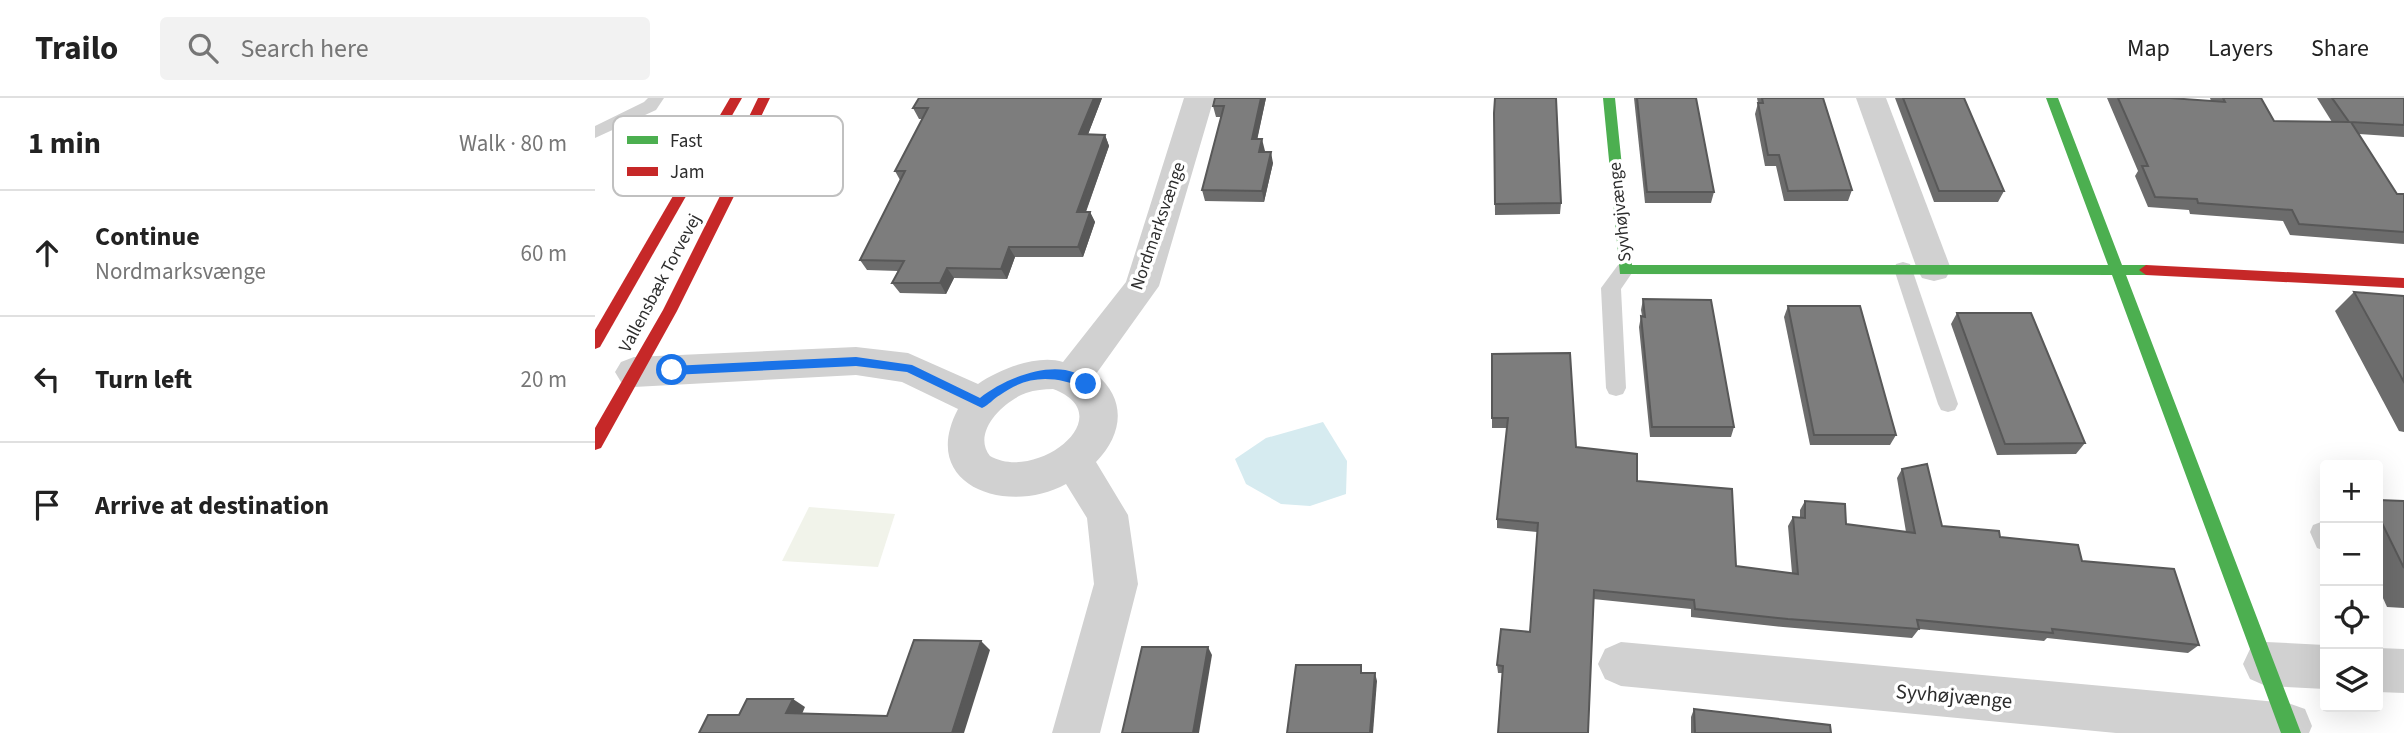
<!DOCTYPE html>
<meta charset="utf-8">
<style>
:root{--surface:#fff;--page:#f2f2f2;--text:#222;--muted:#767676;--line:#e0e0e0}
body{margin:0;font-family:"Source Sans 3",sans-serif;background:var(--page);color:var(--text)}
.controls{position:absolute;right:21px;bottom:21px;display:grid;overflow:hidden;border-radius:7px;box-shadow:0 7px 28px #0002}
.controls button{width:63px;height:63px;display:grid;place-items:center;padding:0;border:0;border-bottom:2px solid var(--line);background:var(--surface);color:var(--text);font:35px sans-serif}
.stop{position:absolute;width:21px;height:21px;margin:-16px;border:5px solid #1a73e8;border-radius:50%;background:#fff}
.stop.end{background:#1a73e8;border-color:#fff;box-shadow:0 2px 7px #0008}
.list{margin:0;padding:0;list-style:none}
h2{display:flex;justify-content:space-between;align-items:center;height:91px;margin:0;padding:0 28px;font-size:30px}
h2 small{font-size:23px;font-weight:400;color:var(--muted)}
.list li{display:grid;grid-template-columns:46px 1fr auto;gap:21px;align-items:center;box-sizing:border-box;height:126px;padding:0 28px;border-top:2px solid var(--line)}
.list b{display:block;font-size:26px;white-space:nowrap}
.list p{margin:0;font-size:23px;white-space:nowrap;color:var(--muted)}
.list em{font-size:23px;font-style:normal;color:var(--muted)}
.icon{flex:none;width:38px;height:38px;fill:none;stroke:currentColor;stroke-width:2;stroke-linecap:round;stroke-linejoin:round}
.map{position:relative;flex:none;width:1809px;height:635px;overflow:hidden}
header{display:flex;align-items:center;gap:42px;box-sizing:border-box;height:98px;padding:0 35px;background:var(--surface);border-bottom:2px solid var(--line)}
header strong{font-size:33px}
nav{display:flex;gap:38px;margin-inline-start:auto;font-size:24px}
.search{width:490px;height:63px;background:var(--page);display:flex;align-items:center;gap:18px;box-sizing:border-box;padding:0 24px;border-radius:7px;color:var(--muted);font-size:26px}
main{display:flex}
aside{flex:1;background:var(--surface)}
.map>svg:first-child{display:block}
.green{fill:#f1f3ea}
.water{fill:#d6ebf0}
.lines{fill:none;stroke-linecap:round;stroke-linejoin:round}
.lane{fill:#d1d1d1;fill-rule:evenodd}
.street{fill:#d1d1d1;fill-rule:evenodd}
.fast{fill:#4caf50;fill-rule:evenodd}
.jam{fill:#c62828;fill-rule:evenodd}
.wall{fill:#6c6c6c}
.shaded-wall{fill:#585858}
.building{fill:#7d7d7d;stroke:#585858;stroke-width:2}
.route{fill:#1a73e8}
.labels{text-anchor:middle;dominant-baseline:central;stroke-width:7;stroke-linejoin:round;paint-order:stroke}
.street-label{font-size:18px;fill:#2c2c2c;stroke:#fff}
.near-street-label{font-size:21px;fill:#2c2c2c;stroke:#fff}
.key{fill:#fff;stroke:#c0c0c0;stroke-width:2}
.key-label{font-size:19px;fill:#2c2c2c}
</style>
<header>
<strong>Trailo</strong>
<div class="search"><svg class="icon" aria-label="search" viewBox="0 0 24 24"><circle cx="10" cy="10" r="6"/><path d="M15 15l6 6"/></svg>Search here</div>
<nav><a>Map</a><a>Layers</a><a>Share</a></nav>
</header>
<main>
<aside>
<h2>1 min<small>Walk · 80 m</small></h2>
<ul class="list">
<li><svg class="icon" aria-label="ahead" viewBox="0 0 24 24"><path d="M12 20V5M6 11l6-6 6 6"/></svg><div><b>Continue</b><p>Nordmarksvænge</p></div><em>60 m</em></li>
<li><svg class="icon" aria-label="left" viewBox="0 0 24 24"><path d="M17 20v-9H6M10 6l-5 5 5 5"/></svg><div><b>Turn left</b></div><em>20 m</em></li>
<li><svg class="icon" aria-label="arrive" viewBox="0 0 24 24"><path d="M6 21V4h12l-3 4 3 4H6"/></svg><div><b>Arrive at destination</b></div></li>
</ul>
</aside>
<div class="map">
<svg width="1809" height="635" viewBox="0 0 1809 635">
<rect width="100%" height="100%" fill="#fff"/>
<!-- green -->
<path class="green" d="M214,409L300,416L283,469L187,463Z"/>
<!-- water -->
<path class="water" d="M728,324L752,363L751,396L715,408L686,406L651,386L640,361L671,340Z"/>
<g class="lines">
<!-- lane -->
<g class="lane">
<path d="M53,0H69L61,12L0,40V28L49,4Z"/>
<path d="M1308,164L1315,166L1317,171L1363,306L1360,312L1353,314L1346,312L1343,306L1299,171L1301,166Z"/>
<path d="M1030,165L1037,167L1039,172L1026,191L1031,290L1028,296L1021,298L1014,296L1011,290L1006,190L1023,167Z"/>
<path d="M1726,424L1730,426V453L1722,450L1715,434L1718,427Z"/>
</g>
<!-- street -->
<g class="street">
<path d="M589,0H619L564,188L501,276C532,302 528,336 501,364L533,417L543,486L505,635H457L499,486L492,420L471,386C414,418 322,389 363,311L307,284L261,277L39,289L26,284L20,274L26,264L39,259L261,249L313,255L383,286C404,271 443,256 468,264L531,184ZM458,291C528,317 442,385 395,358C376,334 409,303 431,295C440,292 449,291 458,291Z"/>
<path d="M1261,0H1291L1356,171L1351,180L1339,183L1327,180L1322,171Z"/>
<path d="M1026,544L1693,605L1710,611L1717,628L1714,635H1521L1026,588L1010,581L1003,566L1010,551Z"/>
<path d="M1671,544L1730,547V591L1671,588L1655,581L1648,566L1655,551Z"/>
<path d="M1783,550L1809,551V595L1783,594Z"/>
</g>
<!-- fast -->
<path class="fast" d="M1008,0H1020L1037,167H1513L1451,0H1463L1527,167H1551L1558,172L1551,177H1531L1706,635H1686L1517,177L1025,176Z"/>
<!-- jam -->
<g class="jam">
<path d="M135,0H147L5,249L0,251V232Z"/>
<path d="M163,0H175L161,29L149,78L82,213L6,350L0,352V330L68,212L135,78L149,29Z"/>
<path d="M1551,167L1809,180V190L1551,177L1544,172Z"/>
</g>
</g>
<!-- wall -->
<g class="wall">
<path d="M507,0L493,36L510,37L514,48L491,114H495L500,124L488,159H420L412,181L359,180L351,196L305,195L297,185L303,173L272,172L265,162L305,82L300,73L327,21H324L318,10Z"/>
<path d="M620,0H671L662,41L670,54L678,65L669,104L610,103L607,92L626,19H621L618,8Z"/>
<path d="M1039,0H1101L1119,94L1116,105H1050Z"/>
<path d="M1162,0H1228L1257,92L1253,103H1189L1181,68H1170L1160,16L1163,5Z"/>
<path d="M1300,0H1369L1409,93L1403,104H1339Z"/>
<path d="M1512,0H1575L1616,3L1615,0H1666L1679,23L1737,24L1722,0H1809V39L1764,36L1802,96H1809V146L1695,137L1688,123L1595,116L1594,112L1553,109L1540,78L1543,73Z"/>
<path d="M899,15L966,105L965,116L900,117Z"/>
<path d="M1759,194L1809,198V334L1804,333L1740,213Z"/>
<path d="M1048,201L1139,329L1136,339H1055L1044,229L1046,218H1047L1046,212Z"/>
<path d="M1193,208L1301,337L1295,347H1215L1189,219Z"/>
<path d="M1362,215L1490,345L1481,356L1402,357L1356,226Z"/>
<path d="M897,256L981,349L1042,383L1141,468L1197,475L1193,428L1198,419L1205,420V412L1210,403L1251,426L1311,434L1302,380L1307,371L1347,428L1405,439L1487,463L1604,547L1593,555L1452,540L1449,543L1324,531L1317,540L1188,529L1096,519V511L998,501L907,575H903L902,567L935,534L942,434L902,430V421L912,330H897Z"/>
<path d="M1809,403V510L1792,509L1783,489V417Z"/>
<path d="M1099,611L1236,635H1096V619Z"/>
</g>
<!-- shaded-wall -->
<g class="shaded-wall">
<path d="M499,0H507L489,47L484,36Z"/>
<path d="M666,0H671L660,52L657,41Z"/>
<path d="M510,37L514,48L487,124L482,114Z"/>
<path d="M667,41L670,53L667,65L664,54Z"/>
<path d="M676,54L678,65L669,104L667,93Z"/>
<path d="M495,114L500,124L488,159L483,149Z"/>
<path d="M414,149L420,159L412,181L406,171Z"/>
<path d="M352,170L359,180L351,196L345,185Z"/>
<path d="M386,543L395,552L369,635H357Z"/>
<path d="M613,549L617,557L604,635H598Z"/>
<path d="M780,575L782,583L778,635H775Z"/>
<path d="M198,601L210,609L204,623L191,615Z"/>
</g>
<!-- building -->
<g class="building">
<path d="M324,0H499L484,36L510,37L482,114H495L483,149H414L406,171L352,170L345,185H297L309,163L265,162L310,73H300L333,10H318Z"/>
<path d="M620,0H666L657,41H667L664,54H676L667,93L607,92L629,8H618Z"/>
<path d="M900,0H961L966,105L900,106L899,15Z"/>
<path d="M1042,0H1101L1119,94H1052Z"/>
<path d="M1167,0H1228L1257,92L1193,93L1184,57H1173L1163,5H1168Z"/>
<path d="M1308,0H1369L1409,93H1344Z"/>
<path d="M1523,0H1575L1630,4L1628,0H1666L1679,23L1754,24L1737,0H1809V27L1756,24L1802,96H1809V134L1704,126L1697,112L1603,105L1602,101L1560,99L1547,68H1553Z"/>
<path d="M1759,194L1809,198V284Z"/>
<path d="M1048,201L1116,202L1139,329H1057L1046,218L1050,219Z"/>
<path d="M1193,208H1265L1301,337H1219Z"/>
<path d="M1362,215H1436L1490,345L1410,346Z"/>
<path d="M975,255L981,349L1042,356V383L1137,391L1141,468L1203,476L1198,419L1210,420V403L1250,406L1251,426L1320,435L1307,371L1332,366L1347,428L1404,433L1405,439L1483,447L1487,463L1579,471L1604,547L1457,531L1458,535L1322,522L1324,531L1193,521L1100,511L1099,502L999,492L993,635H903L908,568L902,567L906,531L935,534L943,425L902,421L913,320H897V256Z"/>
<path d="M1783,402L1809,403V470L1783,417Z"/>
<path d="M319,542L386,543L357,635H104L113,617H144L152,601H198L191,615L292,618Z"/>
<path d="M547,549H613L598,635H527Z"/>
<path d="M701,567H766V575H780L775,635H692Z"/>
<path d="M1099,611L1235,627L1236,635H1100Z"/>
</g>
<!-- route -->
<path class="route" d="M261,259L317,267L385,300C411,279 470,255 496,286L491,290C459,278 434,276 405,297C398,301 394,307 387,310L312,274L261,268L77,277L71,272L77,268Z"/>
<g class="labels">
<!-- street labels -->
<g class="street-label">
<text transform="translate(1025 114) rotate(-96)">Syvhøjvænge</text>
<text transform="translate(563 128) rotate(-71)">Nordmarksvænge</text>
<text transform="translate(65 185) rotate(-62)">Vallensbæk Torvevej</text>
</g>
<!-- near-street labels -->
<g class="near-street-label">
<text transform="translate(1359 598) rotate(5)">Syvhøjvænge</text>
</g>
</g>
<!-- legend -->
<rect x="18" y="18" width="230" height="80" rx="10" class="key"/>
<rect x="32" y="38" width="31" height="8" fill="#4caf50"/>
<rect x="32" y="69" width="31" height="9" fill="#c62828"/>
<g class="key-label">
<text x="75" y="49">Fast</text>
<text x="75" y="80">Jam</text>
</g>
</svg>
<div class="controls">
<button>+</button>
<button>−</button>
<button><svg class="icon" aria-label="locate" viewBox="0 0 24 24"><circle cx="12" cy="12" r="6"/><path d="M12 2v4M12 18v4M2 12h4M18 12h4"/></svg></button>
<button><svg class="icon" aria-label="layers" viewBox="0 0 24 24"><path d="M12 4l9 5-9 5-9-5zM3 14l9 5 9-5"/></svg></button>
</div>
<div class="stop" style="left:77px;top:272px"></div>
<div class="stop end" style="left:491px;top:286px"></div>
</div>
</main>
